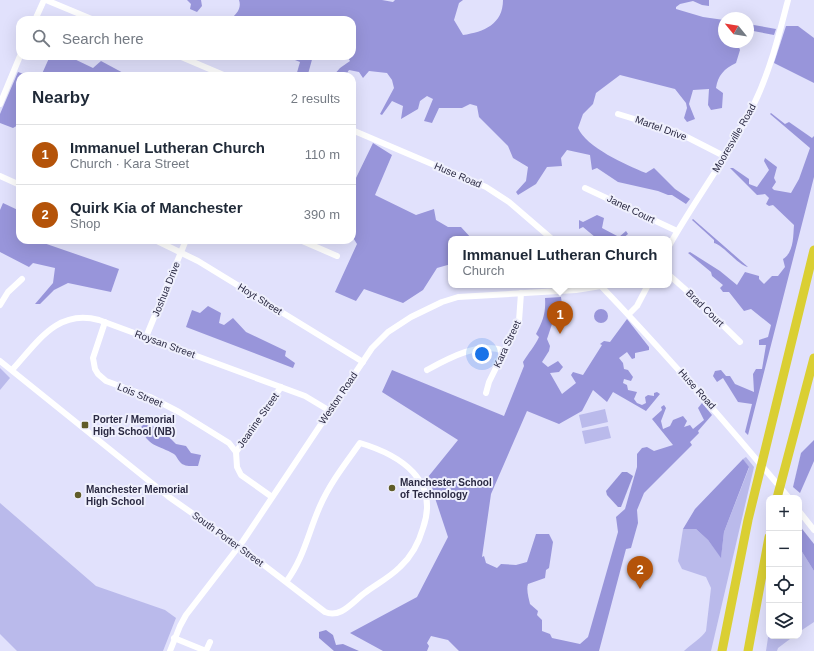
<!DOCTYPE html>
<meta charset="utf-8">
<style>
:root{--surface:#fff;--page:#f2f2f3;--text:#1f2937;--muted:#747a83;--line:#e0e1e3;--accent:#b45309}
body{margin:0;font-family:Arial,sans-serif;background:var(--page);color:var(--text)}
.controls{position:absolute;right:12px;bottom:12px;display:grid;overflow:hidden;border-radius:8px;box-shadow:0 4px 16px #0002}
.controls button{width:36px;height:36px;display:grid;place-items:center;padding:0;border:0;border-bottom:1px solid var(--line);background:var(--surface);color:var(--text);font:20px sans-serif}
.compass{position:absolute;left:718px;top:12px;width:36px;height:36px;border-radius:50%;background:var(--surface);box-shadow:0 4px 16px #0002;rotate:300deg}
.you{position:absolute;left:482px;top:354px;width:14px;height:14px;margin:-10px;border:3px solid #fff;border-radius:50%;background:#1a73e8;box-shadow:0 0 0 6px #1a73e833}
.badge{display:grid;place-items:center;width:26px;height:26px;border-radius:50%;background:var(--accent);color:#fff;font-size:13px;font-weight:700}
.pin{position:absolute;translate:-50% -33px;filter:drop-shadow(0 1px 2px #0008)}
.pin::after{content:'';position:absolute;top:21px;width:14px;height:12px;background:inherit;clip-path:polygon(0 0,100% 0,50% 100%)}
.popup{position:absolute;left:448px;top:236px;width:224px;height:52px;box-sizing:border-box;display:grid;place-content:center;border-radius:8px;background:var(--surface);filter:drop-shadow(0 1px 3px #0005);font-size:13px;white-space:nowrap;color:var(--muted)}
.popup b{font-size:15px;color:var(--text)}
.popup::after{content:'';position:absolute;left:50%;top:100%;margin-left:-8px;border:8px solid transparent;border-top-color:var(--surface)}
.list{margin:0;padding:0;list-style:none}
h2{display:flex;justify-content:space-between;align-items:center;height:52px;margin:0;padding:0 16px;font-size:17px}
h2 small{font-size:13px;font-weight:400;color:var(--muted)}
.list li{display:grid;grid-template-columns:26px 1fr auto;gap:12px;align-items:center;box-sizing:border-box;height:60px;padding:0 16px;border-top:1px solid var(--line)}
.list b{display:block;font-size:15px;white-space:nowrap}
.list p{margin:0;font-size:13px;white-space:nowrap;color:var(--muted)}
.list em{font-size:13px;font-style:normal;color:var(--muted)}
.icon{flex:none;width:22px;height:22px;fill:none;stroke:currentColor;stroke-width:2;stroke-linecap:round;stroke-linejoin:round}
.map{position:relative;flex:none;width:814px;height:651px;overflow:hidden}
.search{position:absolute;background:var(--surface);box-shadow:0 4px 16px #0002;left:16px;top:16px;width:340px;height:44px;display:flex;align-items:center;gap:10px;box-sizing:border-box;padding:0 14px;border-radius:12px;color:var(--muted);font-size:15px}
.panel{position:absolute;background:var(--surface);box-shadow:0 4px 16px #0002;left:16px;top:72px;width:340px;height:172px;border-radius:12px}
.map>svg:first-child{display:block}
.green{fill:#babaeb}
.forest{fill:#9895da}
.water{fill:#9491d6}
.lines{fill:none;stroke-linecap:round;stroke-linejoin:round}
.minor{stroke:#fff;stroke-width:6}
.highway{stroke:#dacf33;stroke-width:9}
.poi-dot{fill:#605c29;stroke:#eff0fd;stroke-width:1.5}
.labels{text-anchor:middle;dominant-baseline:central;stroke-width:4;stroke-linejoin:round;paint-order:stroke}
.street-label{font-size:10px;fill:#2b2a43;stroke:#eff0fd}
.poi-label{font-size:10px;font-weight:bold;fill:#2b2a43;stroke:#eff0fd;text-anchor:start}
</style>
<div class="map">
<svg width="814" height="651" viewBox="0 0 814 651">
<rect width="100%" height="100%" fill="#e1e1fc"/>
<!-- green -->
<g class="green">
<path d="M0,368L10,378L0,390Z"/>
<path d="M605,409L608,422L582,428L579,415Z"/>
<path d="M608,426L611,438L585,444L582,431Z"/>
<path d="M746,457L754,467L711,651H684C691,644 702,638 706,631L711,588L706,577L682,569L678,561L683,529H696L708,540L721,557L724,532L749,468L743,459Z"/>
<path d="M0,503L96,586L165,610L176,618L163,651H17L0,634Z"/>
<path d="M799,547L814,571V622L799,632Z"/>
<path d="M769,631V636H794L778,648L777,651H766Z"/>
</g>
<!-- forest -->
<g class="forest">
<path d="M187,0H201L202,6L197,12L190,9L191,4Z"/>
<path d="M239,0H382L393,2L395,0H463L459,3L454,20L463,35C484,32 503,24 503,0H709V6L702,5L693,1L680,4L676,7V9L703,17L724,20V42H737L740,50L736,63C724,69 718,75 716,88L723,93L722,108L711,110L708,105L709,89L693,90L689,104L695,119L687,122L684,118L687,108L686,103L675,89L620,75L596,93L593,104L583,114L578,128C586,147 626,165 646,173L654,168L675,189L690,199L686,204L672,195H668L658,191L618,182L597,168L592,170L590,155L567,150L561,158L562,166L547,167L536,184L518,195L516,192L526,181L528,167L513,158L508,146L479,117L477,106L470,104L462,108H439L432,123L424,121L433,99L427,96L420,101L418,109L401,119L403,106L392,101L382,115L380,114L394,88L392,80L387,73L369,71L363,78L359,72L349,70L345,76H333L340,68L350,61L347,56H352V20H229C236,15 242,9 239,0Z"/>
<path d="M748,24L776,29L774,35L748,30Z"/>
<path d="M786,26H798L814,38V83L774,63Z"/>
<path d="M50,56H68L93,68L101,61L127,75L41,76Z"/>
<path d="M285,56H313L308,74L305,76H296L300,62Z"/>
<path d="M18,72L29,76H20V124L13,128L0,123V114Z"/>
<path d="M771,113L785,124L789,122L812,138L814,136V177L748,435L745,432L752,404L738,402L723,378L717,382L713,376L715,371L721,370L726,376H730L735,384L754,392L753,374L756,369H762L766,345H759V340L768,337L771,325L751,309L744,311L729,292H723L720,288L723,285L712,276L711,272L688,253L690,252L720,271L737,285L745,272L759,276V279L764,284L772,276H778L785,267L783,259C794,252 793,237 794,225L773,205L769,206L766,204L769,198L765,194L757,195L730,168H733L749,179V184L757,187L769,170L764,161L765,158L777,167L774,178L776,182L772,188L774,190L791,193L799,179L810,148L770,114Z"/>
<path d="M373,143L392,155L375,195L416,215L434,209L436,220L448,227H461L472,239H451V264L437,268L423,290L403,303L364,289L356,301L335,292L357,244L352,236V180H355Z"/>
<path d="M3,203L20,211V240H35L119,269L111,292L68,283L54,290L40,304H35L53,283L55,268L33,263L29,267L0,252V210Z"/>
<path d="M597,215L604,218L602,228L619,237L626,231L628,234L622,239H594L595,237L583,227L579,229V220L583,222Z"/>
<path d="M693,219L748,267C739,266 722,244 714,243V240L692,220Z"/>
<path d="M561,297L562,304L557,310L555,322L552,324L547,339L550,346L549,351L542,362L548,367L558,361L563,367L559,372L550,373L562,394L576,383L571,375L573,372L583,375L602,345L600,344L604,341L610,342L627,319L649,347V350L635,353V358L632,359L627,352L619,358L623,363L624,369L628,370L633,377L631,381L624,379L623,383L627,385L628,390L637,392L634,399L637,403L642,405L646,403L645,397L648,395L654,396V393L657,392L660,394L646,411L613,392L607,402L593,390L582,411L559,424L527,411L491,494L482,557L484,556L486,563L497,568L501,564L516,565L527,562L536,534H549L553,542L549,568L546,570L545,578L528,584C526,590 529,599 530,604L538,611L537,615L542,620V631L550,634L552,638L580,644L588,637L618,532L616,517L625,509L637,467V454L642,448L647,447L654,451L673,445L652,419L662,410L661,407L664,405L666,408L661,421L663,429L670,426L673,420L683,416L687,421L684,427L690,425L693,429L704,420L698,408L702,403L712,415L698,431L699,433L690,442L692,445L644,493L637,510L638,523L631,548L626,549L599,651H459L448,640L431,636L427,643L429,646L427,651H383L350,633L417,597L448,537L428,477L458,440L382,392L392,370L504,416L524,366L523,362C529,352 535,346 539,337L536,334C543,321 546,313 545,298Z"/>
<path d="M208,306L221,313L219,323L224,325L233,318L246,332L286,351L285,356L295,363L293,368L186,327L192,310L200,313Z"/>
<circle cx="601" cy="316" r="7"/>
<path d="M144,424L161,429L176,444L186,446L191,453L201,455L198,466C192,466 184,467 180,462C177,459 177,456 174,454C159,445 147,447 141,427Z"/>
<path d="M814,440V461L800,493L793,487L801,453Z"/>
<path d="M743,459L749,467L724,532L721,558L708,540L696,529H683L695,509Z"/>
<path d="M799,525L814,544V571L799,547Z"/>
</g>
<!-- water -->
<g class="water">
<path d="M622,472H627L633,476L621,507H618L607,495L606,491Z"/>
<path d="M326,630L333,635L336,645L343,644L359,651H334L319,638V632Z"/>
</g>
<g class="lines">
<!-- minor -->
<g class="minor">
<path d="M46,0L94,20"/>
<path d="M35,20L44,0"/>
<path d="M179,56L226,76"/>
<path d="M0,104L20,56"/>
<path d="M618,114L677,132L724,156"/>
<path d="M352,130L486,187L509,202L552,239"/>
<path d="M0,176L20,185"/>
<path d="M585,188L677,231"/>
<path d="M155,240L198,261L363,362"/>
<path d="M300,240L337,256"/>
<path d="M669,246C696,198 730,154 754,104C770,71 779,35 788,0"/>
<path d="M669,275L694,297L740,342"/>
<path d="M600,285C666,354 728,425 789,498"/>
<path d="M0,305L8,292L22,279"/>
<path d="M629,314L637,306L648,285"/>
<path d="M105,322L93,358L95,369L98,374L106,381L150,397L179,412L229,443L236,452L237,467L241,475L272,497"/>
<path d="M146,337L186,240"/>
<path d="M0,361L169,497L239,546L325,612C341,619 353,601 366,592C377,584 390,577 400,567C411,557 419,542 423,528C440,480 400,455 360,443C345,464 330,483 320,506C308,533 304,558 286,582"/>
<path d="M12,370C37,343 57,308 99,320L305,396L330,411"/>
<path d="M427,370C449,358 480,341 504,351"/>
<path d="M486,393L489,382L519,321L521,293"/>
<path d="M236,452L281,387"/>
<path d="M799,511L814,530"/>
<path d="M174,638L206,651"/>
<path d="M170,651L180,626L186,615L243,541L372,348L388,332L411,317L442,302L458,297L576,290L601,286"/>
<path d="M206,651L210,642"/>
</g>
<!-- highway -->
<g class="highway">
<path d="M777,498L814,358"/>
<path d="M722,651L748,520L814,250"/>
<path d="M748,651L769,537"/>
</g>
</g>
<!-- markers -->
<g class="poi-dot">
<rect x="81" y="421" width="8" height="8" rx="2"/>
<circle cx="392" cy="488" r="4"/>
<circle cx="78" cy="495" r="4"/>
</g>
<g class="labels">
<!-- street labels -->
<g class="street-label">
<text transform="translate(661 128) rotate(20)">Martel Drive</text>
<text transform="translate(734 138) rotate(-60)">Mooresville Road</text>
<text transform="translate(458 175) rotate(23)">Huse Road</text>
<text transform="translate(631 209) rotate(26)">Janet Court</text>
<text transform="translate(166 289) rotate(-68)">Joshua Drive</text>
<text transform="translate(260 299) rotate(32)">Hoyt Street</text>
<text transform="translate(705 308) rotate(44)">Brad Court</text>
<text transform="translate(165 344) rotate(20)">Roysan Street</text>
<text transform="translate(507 344) rotate(-65)">Kara Street</text>
<text transform="translate(697 389) rotate(48)">Huse Road</text>
<text transform="translate(140 395) rotate(22)">Lois Street</text>
<text transform="translate(338 398) rotate(-56)">Weston Road</text>
<text transform="translate(258 420) rotate(-55)">Jeanine Street</text>
<text transform="translate(228 539) rotate(36)">South Porter Street</text>
</g>
<!-- poi labels -->
<g class="poi-label">
<text x="93" y="419">Porter / Memorial<tspan x="93" dy="12">High School (NB)</tspan></text>
<text x="400" y="482">Manchester School<tspan x="400" dy="12">of Technology</tspan></text>
<text x="86" y="489">Manchester Memorial<tspan x="86" dy="12">High School</tspan></text>
</g>
</g>
</svg>
<div class="controls">
<button>+</button>
<button>−</button>
<button><svg class="icon" aria-label="locate" viewBox="0 0 24 24"><circle cx="12" cy="12" r="6"/><path d="M12 2v4M12 18v4M2 12h4M18 12h4"/></svg></button>
<button><svg class="icon" aria-label="layers" viewBox="0 0 24 24"><path d="M12 4l9 5-9 5-9-5zM3 14l9 5 9-5"/></svg></button>
</div>
<svg class="compass" viewBox="-18 -18 36 36"><path d="M0-13l5 13h-10z" fill="#e53935"/><path d="M0 13l5-13h-10z" fill="#747a83"/></svg>
<div class="you"></div>
<div class="pin badge" style="left:560px;top:334px">1</div>
<div class="popup"><b>Immanuel Lutheran Church</b>Church</div>
<div class="pin badge" style="left:640px;top:589px">2</div>
<div class="search"><svg class="icon" aria-label="search" viewBox="0 0 24 24"><circle cx="10" cy="10" r="6"/><path d="M15 15l6 6"/></svg>Search here</div>
<section class="panel">
<h2>Nearby<small>2 results</small></h2>
<ul class="list">
<li><span class="badge">1</span><div><b>Immanuel Lutheran Church</b><p>Church · Kara Street</p></div><em>110 m</em></li>
<li><span class="badge">2</span><div><b>Quirk Kia of Manchester</b><p>Shop</p></div><em>390 m</em></li>
</ul>
</section>
</div>
